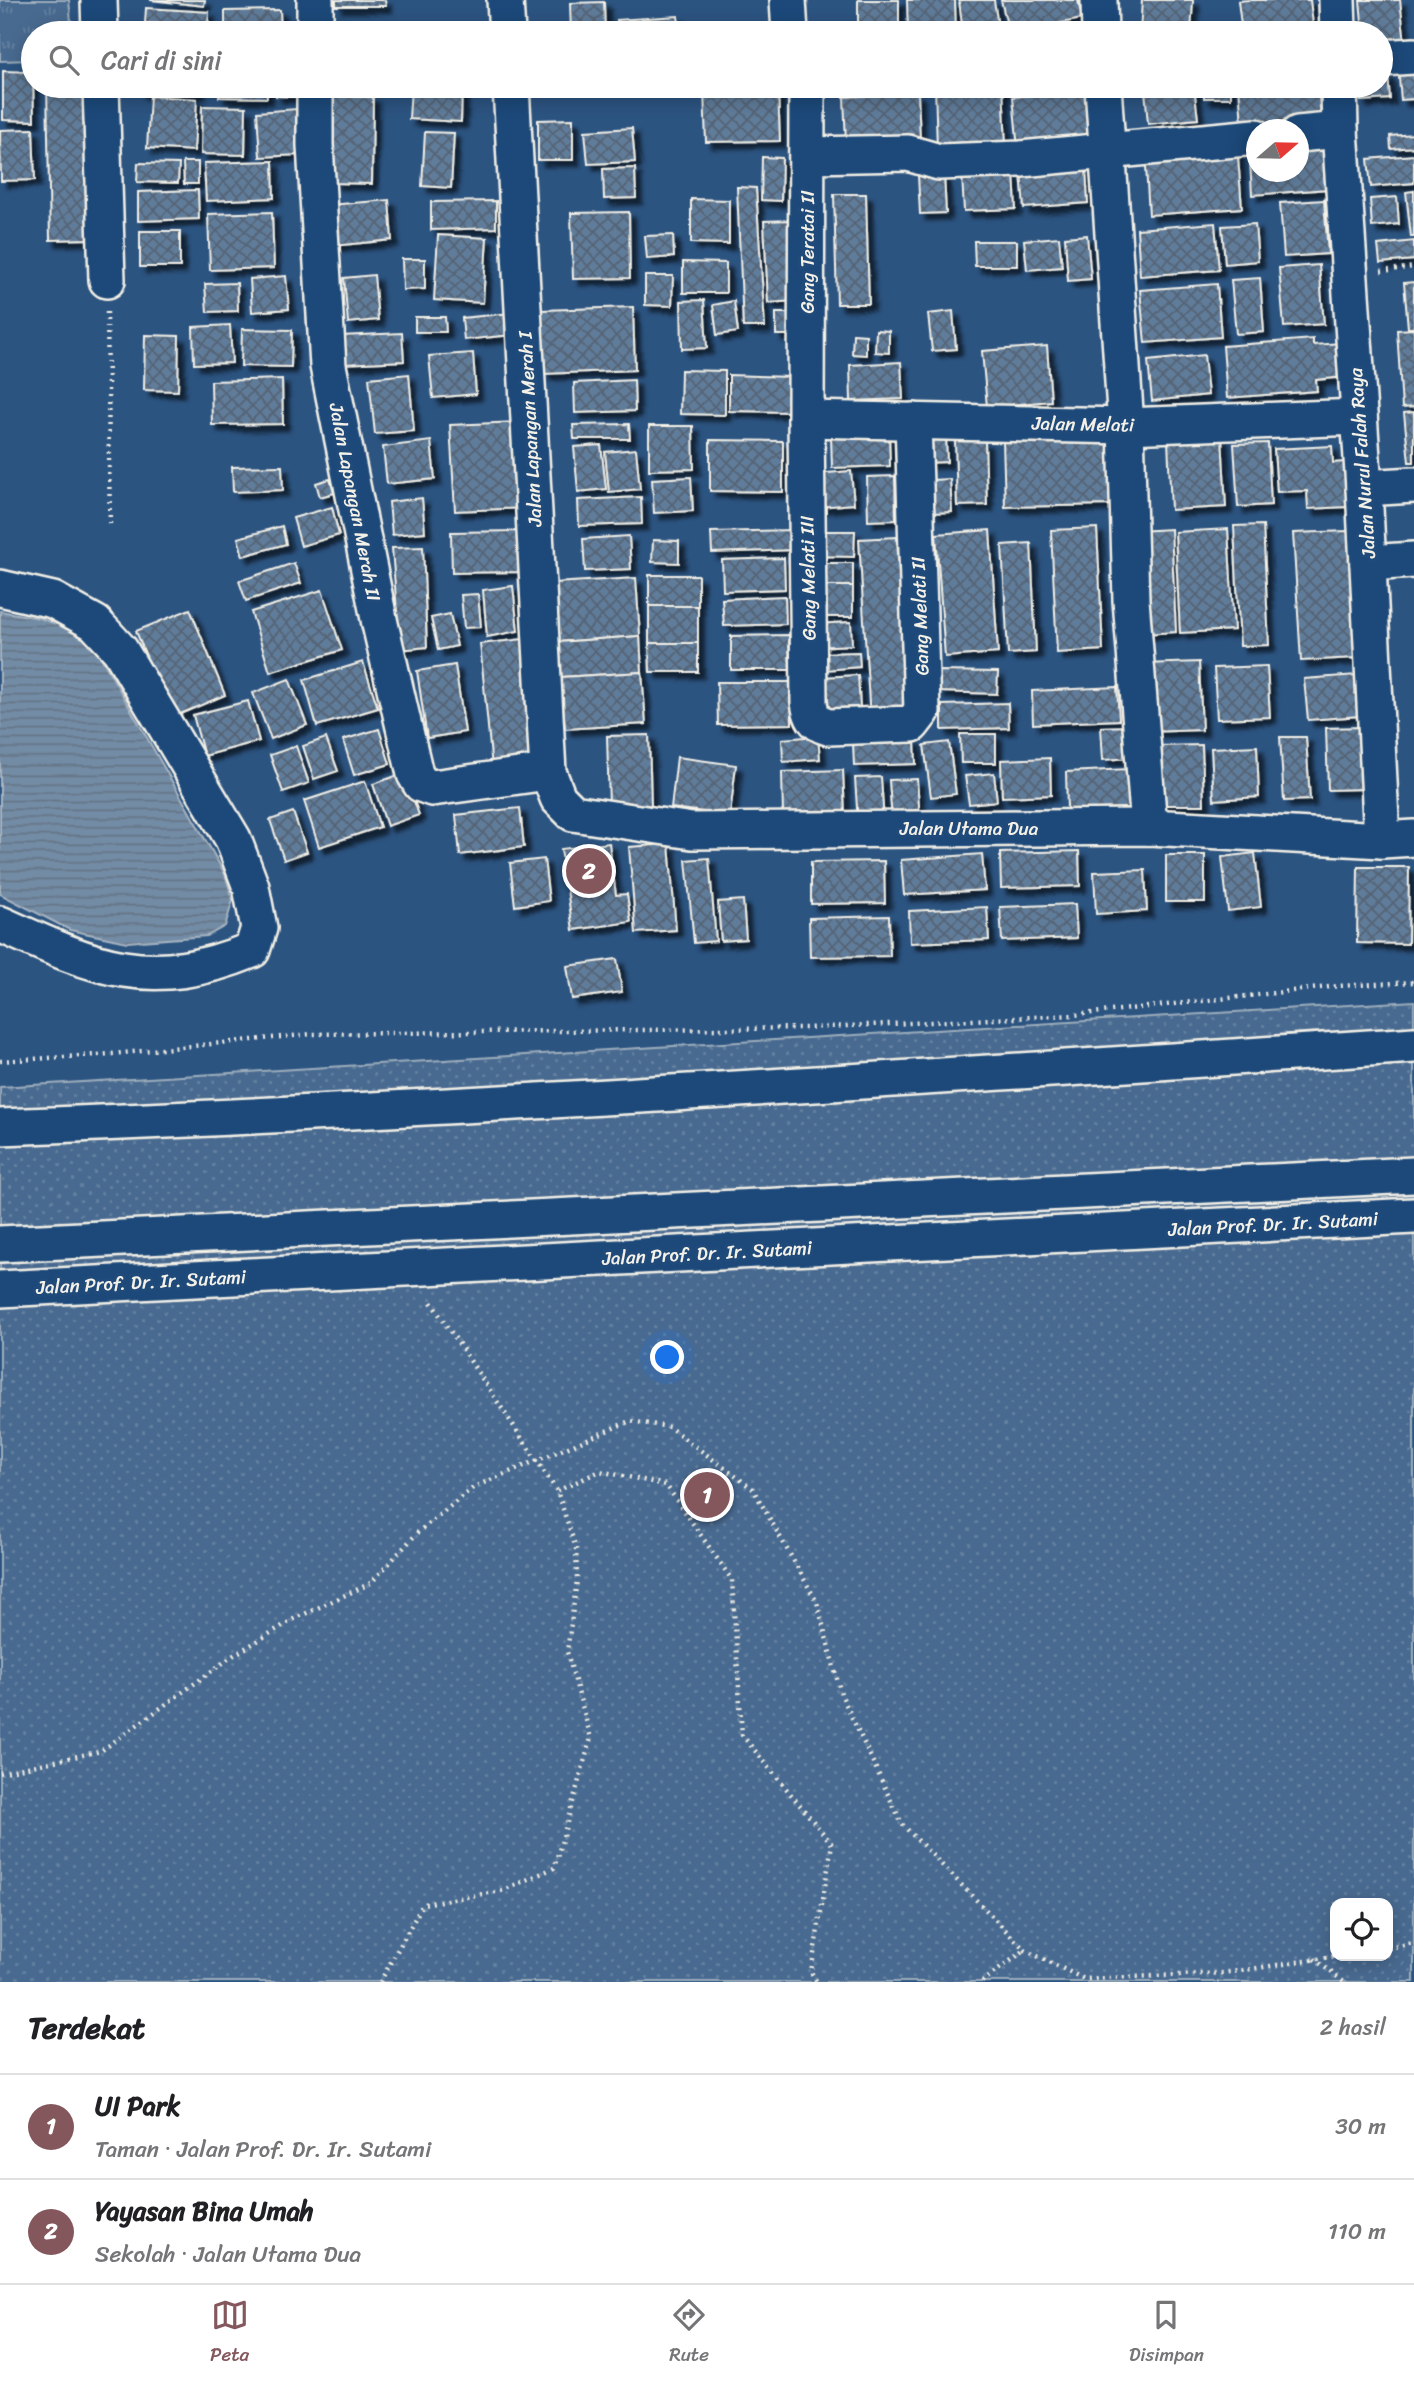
<!DOCTYPE html>
<html lang="id">
<meta charset="utf-8">
<style>
:root{--surface:#fff;--page:#f2f2f2;--text:#202124;--muted:#757577;--line:#e0e0e0;--accent:#84575d}
body{margin:0;font-family:Sriracha,sans-serif;background:var(--page);color:var(--text)}
.controls{position:absolute;right:21px;bottom:21px;display:grid;overflow:hidden;border-radius:14px;box-shadow:0 4px 18px #0003}
.controls button{width:63px;height:63px;display:grid;place-items:center;padding:0;border:0;border-bottom:2px solid var(--line);background:var(--surface);color:var(--text);font:35px sans-serif}
.compass{position:absolute;left:1246px;top:119px;width:63px;height:63px;border-radius:50%;background:var(--surface);box-shadow:0 4px 18px #0003;rotate:70deg}
.you{position:absolute;left:668px;top:1358px;width:24px;height:24px;margin:-18px;border:5px solid #fff;border-radius:50%;background:#1a73e8;box-shadow:0 0 0 10px #1a73e833}
.badge{display:grid;place-items:center;width:46px;height:46px;border-radius:50%;background:var(--accent);color:#fff;font-size:23px;font-weight:700}
.pin{position:absolute;translate:-50% -50%;border:4px solid #fff;box-shadow:0 2px 7px #0006}
.list{margin:0;padding:0;list-style:none}
h2{display:flex;justify-content:space-between;align-items:center;height:91px;margin:0;padding:0 28px;font-size:30px}
h2 small{font-size:23px;font-weight:400;color:var(--muted)}
.list li{display:grid;grid-template-columns:46px 1fr auto;gap:21px;align-items:center;box-sizing:border-box;height:105px;padding:0 28px;border-top:2px solid var(--line)}
.list b{display:block;font-size:26px;white-space:nowrap}
.list p{margin:0;font-size:23px;white-space:nowrap;color:var(--muted)}
.list em{font-size:23px;font-style:normal;color:var(--muted)}
.icon{flex:none;width:38px;height:38px;fill:none;stroke:currentColor;stroke-width:2;stroke-linecap:round;stroke-linejoin:round}
.map{position:relative;flex:none;width:1414px;height:1982px;overflow:hidden}
.search{position:absolute;background:var(--surface);box-shadow:0 4px 18px #0003;left:21px;right:21px;top:21px;height:77px;display:flex;align-items:center;gap:18px;box-sizing:border-box;padding:0 24px;border-radius:38px;color:var(--muted);font-size:26px}
.sheet{height:301px;background:var(--surface)}
nav{display:flex;justify-content:space-around;align-items:center;box-sizing:border-box;height:98px;border-top:2px solid var(--line);background:var(--surface);font-size:19px;color:var(--muted)}
nav a{display:grid;justify-items:center;gap:4px}
nav .on{color:var(--accent)}
.map>svg:first-child{display:block}
.grass{fill:url(#grass-tufts);stroke:#9eaebc;stroke-width:2}
.park{fill:url(#park-dots);stroke:#9eaebc;stroke-width:2;fill-rule:evenodd}
.water{fill:url(#water-rules);stroke:#a7b4c0;stroke-width:2}
.building{fill:url(#building-cross-hatch);stroke:#f4f1e8;stroke-width:2;filter:url(#shadow)}
.lines{fill:none;stroke-linecap:round;stroke-linejoin:round}
.minor-casing{stroke:#f4f1e8;stroke-width:40}
.path{stroke:#f4f1e8;stroke-width:4.5;stroke-dasharray:2 5;stroke-linecap:butt}
.minor{stroke:#1f4a7a;stroke-width:35}
.labels{text-anchor:middle;dominant-baseline:central;stroke-width:7;stroke-linejoin:round;paint-order:stroke}
.street-label{font-size:19px;fill:#f4f1e8;stroke:#1f4a7a}
</style>
<div class="map">
<svg width="1414" height="1982" viewBox="0 0 1414 1982">
<defs>
<pattern id="grass-tufts" width="24" height="20" patternUnits="userSpaceOnUse" patternTransform="scale(1.75)"><rect width="24" height="20" fill="#496b90"/><path d="M3 7l-1-3M5 7V3M7 7l1-3M15 17l-1-3M17 17v-4M19 17l1-3" fill="none" stroke="#6481a0"/></pattern>
<pattern id="park-dots" width="8" height="8" patternUnits="userSpaceOnUse" patternTransform="scale(1.75)"><rect width="8" height="8" fill="#496b90"/><path d="M2 2h.1M6 6h.1" fill="none" stroke="#6481a0" stroke-width="1.8" stroke-linecap="round"/></pattern>
<pattern id="water-rules" width="6" height="5" patternUnits="userSpaceOnUse" patternTransform="scale(1.75)"><rect width="6" height="5" fill="#738ca6"/><path d="M0 2.5h6" fill="none" stroke="#647484"/></pattern>
<pattern id="building-cross-hatch" width="8" height="8" patternUnits="userSpaceOnUse" patternTransform="scale(1.75)"><rect width="8" height="8" fill="#5e7b9a"/><path d="M0 0l8 8M0 8l8-8" fill="none" stroke="#556474"/></pattern>
<filter id="shadow"><feDropShadow dx="6" dy="6" stdDeviation="2" flood-color="#0009"/></filter>
</defs>
<rect width="100%" height="100%" fill="#2c5481"/>
<filter id="ink" filterUnits="userSpaceOnUse"><feTurbulence type="fractalNoise" baseFrequency=".0143" numOctaves="2"/><feDisplacementMap in="SourceGraphic" scale="14" xChannelSelector="R" yChannelSelector="G"/><feConvolveMatrix kernelMatrix="1 2 1 2 8 2 1 2 1" color-interpolation-filters="sRGB"/></filter>
<g filter="url(#ink)">
<!-- grass -->
<path class="grass" d="M0,0H69L72,33H33V60L0,61Z"/>
<!-- park -->
<path class="park" d="M1414,1001V1982H0V1087ZM1335,1903H1388V1956H1335Z"/>
<!-- water -->
<path class="water" d="M0,611L39,618L80,632L99,654L225,874L233,900L225,926L207,936L127,942L70,930L0,894Z"/>
<!-- building -->
<g class="building">
<path d="M150,0H205L204,6Z"/>
<path d="M336,0H385L386,6H336Z"/>
<rect x="858" y="0" width="41" height="33"/>
<path d="M907,0H955L956,33H908Z"/>
<path d="M959,0H994L999,33H963Z"/>
<path d="M1001,0H1078L1082,19L1009,33Z"/>
<path d="M1142,0H1193L1191,33H1140Z"/>
<path d="M1249,0H1310L1314,33H1242L1238,1Z"/>
<path d="M1360,0H1400L1405,43L1381,45V33H1363Z"/>
<path d="M604,2L605,33H571L570,3Z"/>
<path d="M146,8L209,12L208,27L145,23Z"/>
<path d="M280,10L281,33H225V11Z"/>
<path d="M678,16L680,33H618L617,20Z"/>
<path d="M486,25L487,33H425V27Z"/>
<path d="M377,27L378,33H329V30Z"/>
<path d="M1414,66V99L1401,100L1398,67Z"/>
<path d="M3,71L33,72L34,121L3,120Z"/>
<path d="M1388,75L1390,99L1361,101L1360,86H1381V76Z"/>
<path d="M47,86H87L90,239L50,240Z"/>
<rect x="140" y="86" width="59" height="7"/>
<path d="M219,86H267V98L219,97Z"/>
<path d="M276,86H300L299,97L276,96Z"/>
<path d="M935,86H1003L1006,146L937,149Z"/>
<path d="M1194,86L1198,119L1148,124L1145,90Z"/>
<rect x="1204" y="86" width="27" height="12"/>
<path d="M1239,86H1318L1321,120L1242,125Z"/>
<path d="M411,87L462,91L461,122L409,119Z"/>
<path d="M778,89L780,141L706,142L704,91Z"/>
<path d="M1091,89L1096,141L1018,149L1013,97Z"/>
<path d="M918,93L920,140L846,143L844,97Z"/>
<path d="M150,96L197,99L194,151L147,148Z"/>
<path d="M334,96L373,97L372,184L333,183Z"/>
<path d="M202,106L246,107L245,155L201,154Z"/>
<path d="M297,109L300,155L260,157L257,112Z"/>
<path d="M573,119V160H538V120Z"/>
<path d="M632,128L635,162L588,164L585,131Z"/>
<path d="M33,129L35,180L1,181L0,130Z"/>
<path d="M425,132L454,133L451,188L422,186Z"/>
<path d="M1414,134V147L1391,149L1390,136Z"/>
<path d="M1324,138L1328,189L1252,195L1249,144H1256V172H1298V140Z"/>
<path d="M1237,144L1242,208L1149,215L1145,151Z"/>
<path d="M1414,155V183L1371,187L1368,159Z"/>
<path d="M762,157L782,158L781,201L761,200Z"/>
<path d="M273,161L274,198L206,201L204,163Z"/>
<path d="M183,162H198V184H184Z"/>
<path d="M138,163L179,164L178,183L137,182Z"/>
<path d="M635,168L636,198L604,199L603,169Z"/>
<path d="M1086,168L1088,203L1024,208L1021,172Z"/>
<path d="M1014,172L1016,209L964,211L962,175Z"/>
<path d="M944,174L946,213L920,214L918,175Z"/>
<path d="M737,187L756,188L765,327H743Z"/>
<path d="M198,190L199,219L138,221V192Z"/>
<path d="M1414,191V237H1411L1406,192Z"/>
<path d="M834,194H866L869,304H837Z"/>
<path d="M1397,197L1399,224L1372,227L1370,199Z"/>
<path d="M691,199L729,200V244L691,243Z"/>
<path d="M389,200L392,240L333,246L329,205Z"/>
<path d="M1324,200L1328,254L1284,257L1280,203Z"/>
<path d="M496,201V228L431,230V202Z"/>
<path d="M272,212L274,268L210,270L208,214Z"/>
<path d="M629,212L630,278L573,279L571,213Z"/>
<path d="M791,220L795,301L768,303L764,221Z"/>
<path d="M1215,223L1219,270L1140,276L1137,229Z"/>
<path d="M1255,224L1258,261L1225,264L1222,226Z"/>
<rect x="140" y="231" width="40" height="36"/>
<path d="M438,235L487,238L483,303L434,300Z"/>
<path d="M673,235L674,257L647,259L645,236Z"/>
<path d="M1087,235L1091,279L1068,281L1065,237Z"/>
<path d="M1059,237L1062,267L1027,270L1024,240Z"/>
<path d="M974,241H1017V266H975Z"/>
<path d="M1414,241V260L1380,263L1378,245Z"/>
<path d="M402,259H425V289L403,290Z"/>
<path d="M683,262L726,263V293H683Z"/>
<path d="M1319,265L1324,324L1284,327L1279,268Z"/>
<path d="M374,275L378,320L348,323L344,278Z"/>
<path d="M286,276L289,309L252,312L250,279Z"/>
<path d="M645,276H673L672,306L645,305Z"/>
<path d="M1260,278L1264,332L1236,334L1231,280Z"/>
<path d="M1414,282V328H1408L1404,283Z"/>
<path d="M237,283L238,311L207,312L205,284Z"/>
<path d="M1217,284L1221,337L1145,343L1140,290Z"/>
<path d="M704,300L707,348L682,349L681,301Z"/>
<path d="M734,301L738,332L717,335L713,305Z"/>
<path d="M633,307L635,370L544,374L541,310Z"/>
<path d="M953,311L956,349L932,351L928,314Z"/>
<path d="M510,313L512,335L464,340L462,318Z"/>
<rect x="776" y="313" width="26" height="22"/>
<path d="M415,317H445L446,332H415Z"/>
<path d="M230,325L232,363L194,364L193,327Z"/>
<path d="M242,329L292,330L291,367L241,366Z"/>
<path d="M1414,329V407L1402,408L1397,330Z"/>
<path d="M876,330L889,331V353L875,352Z"/>
<path d="M402,333L404,361L343,364L341,336Z"/>
<path d="M853,334L866,335V355L852,354Z"/>
<path d="M145,335L179,336L178,391L144,390Z"/>
<path d="M1313,339V345L1342,343L1345,377L1316,380L1317,391L1227,398L1223,346Z"/>
<path d="M1047,346L1051,401L987,407L982,351Z"/>
<path d="M473,353L476,394L433,398L429,356Z"/>
<path d="M1204,355L1208,395L1152,401L1148,361Z"/>
<path d="M901,362L903,399L851,401L850,365Z"/>
<path d="M681,370L725,371V415L680,414Z"/>
<path d="M409,374L414,431L375,434L369,378Z"/>
<path d="M729,375L791,377V412L729,411Z"/>
<path d="M282,379L283,424L212,425L211,381Z"/>
<path d="M634,380L635,411L575,413L574,383Z"/>
<path d="M1414,412V462H1409L1404,413Z"/>
<path d="M520,422L525,508L455,511L450,425Z"/>
<path d="M629,424L630,439H574L573,425Z"/>
<path d="M649,426H693L694,469L649,470Z"/>
<path d="M889,433L890,466L832,468L831,435Z"/>
<path d="M946,436L947,462L925,463L924,437Z"/>
<path d="M1222,437L1226,507L1171,510L1168,440Z"/>
<path d="M1111,438L1113,505L1005,507L1003,440Z"/>
<path d="M710,440L783,441V492L710,491Z"/>
<path d="M431,441L435,479L387,484L383,447Z"/>
<path d="M955,441H985L987,505L957,506Z"/>
<path d="M1268,443L1271,505L1238,507L1234,444Z"/>
<path d="M601,445L606,489L578,492L574,447Z"/>
<path d="M1332,446L1333,463L1344,462L1347,507L1308,509L1307,491L1277,492L1274,449Z"/>
<path d="M636,449L640,489L609,492L605,452Z"/>
<path d="M282,466L283,490L233,492L232,467Z"/>
<path d="M851,471L854,504L819,507L816,474Z"/>
<path d="M895,476L896,520L868,521L867,477Z"/>
<path d="M691,477L693,511L654,513L652,479Z"/>
<path d="M330,479L334,493L320,497L316,483Z"/>
<path d="M950,479L952,512L933,513L931,480Z"/>
<path d="M641,497L642,524L579,526L578,500Z"/>
<path d="M422,498L425,532L392,535L389,502Z"/>
<path d="M332,507L339,535L301,546L293,518Z"/>
<path d="M1263,525L1269,645L1240,646L1234,526Z"/>
<path d="M282,526L286,544L243,556L238,538Z"/>
<path d="M1097,528L1103,650L1057,653L1051,530Z"/>
<path d="M1171,529L1176,632L1143,634L1137,531Z"/>
<path d="M1228,529L1234,630L1180,633L1175,532Z"/>
<path d="M793,530L794,550L712,553L711,532Z"/>
<path d="M990,530L998,653L945,657L936,534Z"/>
<path d="M525,531V572L452,573L451,532Z"/>
<path d="M815,531H855L854,557L814,556Z"/>
<path d="M1349,531L1355,658L1301,661L1293,533Z"/>
<path d="M629,536L631,569L585,571L583,539Z"/>
<path d="M897,537L907,717L870,719L859,539Z"/>
<path d="M653,540L679,541V563L652,562Z"/>
<path d="M1031,543L1036,652L1008,654L1002,545Z"/>
<path d="M423,547L427,647L400,650L392,548Z"/>
<path d="M784,558L785,589L723,591L722,560Z"/>
<path d="M294,563L301,583L246,601L239,581Z"/>
<rect x="814" y="563" width="39" height="23"/>
<rect x="649" y="575" width="49" height="31"/>
<path d="M636,578L640,636L558,642L554,583Z"/>
<path d="M513,586L518,631L487,637L483,590Z"/>
<rect x="814" y="586" width="39" height="31"/>
<path d="M322,590L342,650L270,672L251,612Z"/>
<path d="M478,594L481,627L464,628L461,595Z"/>
<path d="M785,596L786,624L724,626L722,599Z"/>
<rect x="649" y="606" width="49" height="37"/>
<path d="M190,609L225,695L171,718L136,631Z"/>
<path d="M450,614L457,646L438,650L431,618Z"/>
<path d="M851,622L852,645L815,647L814,624Z"/>
<path d="M789,635L790,670H731V636Z"/>
<path d="M640,636L642,672L561,677L558,642Z"/>
<path d="M523,639L535,765L492,768L480,644Z"/>
<path d="M649,643H698V672H650Z"/>
<path d="M859,652L860,667L825,670L824,653Z"/>
<path d="M363,662L378,708L317,726L304,680Z"/>
<path d="M1199,662L1202,730L1148,732L1144,664Z"/>
<path d="M455,665L465,732L427,738L417,671Z"/>
<path d="M1267,666L1270,717L1217,719L1214,668Z"/>
<path d="M939,671L998,672L997,694L939,692Z"/>
<path d="M642,672L646,724L565,729L561,677Z"/>
<path d="M858,675L860,707L825,709L823,677Z"/>
<path d="M1357,675L1360,716L1308,720L1304,679Z"/>
<path d="M289,679L307,725L271,739L253,693Z"/>
<path d="M717,682H791L792,724L718,725Z"/>
<path d="M1117,687L1119,720L1033,724L1032,691Z"/>
<path d="M248,701L259,741L204,756L193,715Z"/>
<path d="M1008,703L1009,728L942,730V705Z"/>
<path d="M1130,726L1132,758L1103,760L1101,727Z"/>
<path d="M1363,727L1365,789L1328,790L1326,728Z"/>
<path d="M379,729L390,764L354,775L343,740Z"/>
<path d="M960,734H996V763H961Z"/>
<path d="M649,735L651,805L609,806L607,736Z"/>
<path d="M818,736L820,759L783,762L782,739Z"/>
<path d="M1280,737H1306L1310,800L1284,801Z"/>
<path d="M326,738L338,771L314,779L303,746Z"/>
<path d="M915,740L916,764L854,766L853,743Z"/>
<path d="M949,742L956,794L931,797L924,745Z"/>
<path d="M1202,745L1204,805H1157L1156,746Z"/>
<path d="M296,746L309,783L283,792L270,755Z"/>
<path d="M1257,746L1259,797L1214,800L1211,748Z"/>
<path d="M677,757L736,765L730,815L671,808Z"/>
<path d="M1050,758L1051,795L1002,797L1001,760Z"/>
<path d="M1130,769L1132,808L1067,810L1066,772Z"/>
<path d="M843,770L845,814L783,816L782,772Z"/>
<path d="M404,773L419,815L387,826L373,784Z"/>
<path d="M994,773L997,801L969,804L965,776Z"/>
<path d="M881,777L884,822L858,823L855,778Z"/>
<path d="M917,779L920,819L892,821L889,780Z"/>
<path d="M365,781L380,827L319,847L304,801Z"/>
<path d="M520,808L524,847L460,855L456,815Z"/>
<path d="M293,812L307,852L284,860L270,820Z"/>
<path d="M609,843L616,895L627,894L631,922L573,930L561,849Z"/>
<path d="M669,844L676,930L636,933L629,847Z"/>
<path d="M1079,851L1080,886L1001,888L1000,853Z"/>
<path d="M1255,853L1261,907L1228,911L1222,857Z"/>
<path d="M982,854L985,890L904,895L901,860Z"/>
<rect x="1166" y="855" width="39" height="47"/>
<path d="M709,858L716,941L694,943L686,860Z"/>
<path d="M544,859L549,901L515,906L510,863Z"/>
<path d="M884,861L885,903L811,904V862Z"/>
<path d="M1358,867H1409L1408,944L1357,943Z"/>
<path d="M1145,870L1147,911L1096,914L1094,872Z"/>
<path d="M743,900L746,939L721,941L718,902Z"/>
<path d="M1075,904L1077,938L1002,941L1000,907Z"/>
<path d="M987,907L989,940L910,943L909,911Z"/>
<path d="M889,916L890,956L810,957L809,918Z"/>
<path d="M617,959L622,992L572,999L567,966Z"/>
</g>
<g class="lines">
<defs>
<g id="minor">
<path d="M99,0L100,33"/>
<path d="M505,0L507,33"/>
<path d="M788,0L790,33"/>
<path d="M1099,0L1100,33"/>
<path d="M1337,0L1338,33"/>
<path d="M315,33V0"/>
<path d="M1381,58L1414,56"/>
<path d="M101,86L107,280"/>
<path d="M315,86V145L328,366L380,624L415,774L421,784L432,788L548,772"/>
<path d="M511,86L548,772L558,798L573,813L692,831L1149,827L1382,840L1414,838"/>
<path d="M807,86L806,419L809,702C811,716 814,723 828,727L912,724L922,711L913,421"/>
<path d="M1103,86L1126,426L1131,600L1149,827"/>
<path d="M1339,86L1340,130L1364,488L1382,840"/>
<path d="M1298,134L1340,130"/>
<path d="M808,155L908,153L939,162L1021,159L1256,137"/>
<path d="M806,419L1126,426L1359,417"/>
<path d="M1364,488L1414,485"/>
<path d="M1368,563L1414,560"/>
<path d="M0,588L53,600L95,623L120,650L233,839L251,887L259,928L252,950C149,992 95,967 0,924"/>
<path d="M0,1127C472,1109 943,1076 1414,1045"/>
<path d="M0,1244L1414,1175"/>
<path d="M0,1289L1414,1216"/>
</g>
</defs>
<!-- minor casing -->
<use href="#minor" class="minor-casing"/>
<!-- path -->
<g class="path">
<path d="M1381,271L1414,267"/>
<path d="M107,312L110,528"/>
<path d="M0,1061L112,1054L312,1034L807,1028L1075,1015L1338,986L1414,982"/>
<path d="M557,1491L600,1471L666,1485L732,1580L742,1735L832,1844L811,1972L817,1982"/>
<path d="M0,1773L101,1751L234,1655L294,1619L371,1583L418,1532L474,1487L630,1421L669,1427L753,1489L817,1602L841,1694L902,1824L1025,1950L1084,1979L1225,1973L1337,1956"/>
<path d="M1388,1948L1414,1943"/>
<path d="M1314,1959L1344,1982"/>
<path d="M380,1982L423,1904L501,1891L554,1868L591,1738L567,1652L577,1580L576,1548L557,1491L429,1299"/>
<path d="M982,1982L1025,1950"/>
</g>
<!-- minor -->
<use href="#minor" class="minor"/>
</g>
</g>
<g class="labels">
<!-- street labels -->
<g class="street-label">
<text transform="translate(807 252) rotate(-90)">Gang Teratai II</text>
<text transform="translate(1083 424) rotate(1)">Jalan Melati</text>
<text transform="translate(530 429) rotate(-93)">Jalan Lapangan Merah I</text>
<text transform="translate(1362 463) rotate(-94)">Jalan Nurul Falah Raya</text>
<text transform="translate(355 502) rotate(79)">Jalan Lapangan Merah II</text>
<text transform="translate(808 578) rotate(-91)">Gang Melati III</text>
<text transform="translate(920 616) rotate(-92)">Gang Melati II</text>
<text x="969" y="828">Jalan Utama Dua</text>
<text transform="translate(1273 1224) rotate(-3)">Jalan Prof. Dr. Ir. Sutami</text>
<text transform="translate(707 1253) rotate(-3)">Jalan Prof. Dr. Ir. Sutami</text>
<text transform="translate(141 1282) rotate(-3)">Jalan Prof. Dr. Ir. Sutami</text>
</g>
</g>
</svg>
<div class="controls">
<button><svg class="icon" aria-label="locate" viewBox="0 0 24 24"><circle cx="12" cy="12" r="6"/><path d="M12 2v4M12 18v4M2 12h4M18 12h4"/></svg></button>
</div>
<svg class="compass" viewBox="-18 -18 36 36"><path d="M0-13l5 13h-10z" fill="#e53935"/><path d="M0 13l5-13h-10z" fill="#757577"/></svg>
<div class="you"></div>
<div class="pin badge" style="left:707px;top:1495px">1</div>
<div class="pin badge" style="left:589px;top:871px">2</div>
<div class="search"><svg class="icon" aria-label="search" viewBox="0 0 24 24"><circle cx="10" cy="10" r="6"/><path d="M15 15l6 6"/></svg>Cari di sini</div>
</div>
<section class="sheet">
<h2>Terdekat<small>2 hasil</small></h2>
<ul class="list">
<li><span class="badge">1</span><div><b>UI Park</b><p>Taman · Jalan Prof. Dr. Ir. Sutami</p></div><em>30 m</em></li>
<li><span class="badge">2</span><div><b>Yayasan Bina Umah</b><p>Sekolah · Jalan Utama Dua</p></div><em>110 m</em></li>
</ul>
</section>
<nav>
<a class="on"><svg class="icon" aria-label="map" viewBox="0 0 24 24"><path d="M3 6l6-2 6 2 6-2v14l-6 2-6-2-6 2zM9 4v14M15 6v14"/></svg>Peta</a>
<a><svg class="icon" aria-label="directions" viewBox="0 0 24 24"><path d="M12 3l9 9-9 9-9-9zM9 14v-3h6M13 9l2 2-2 2"/></svg>Rute</a>
<a><svg class="icon" aria-label="saved" viewBox="0 0 24 24"><path d="M7 4h10v16l-5-4-5 4z"/></svg>Disimpan</a>
</nav>
